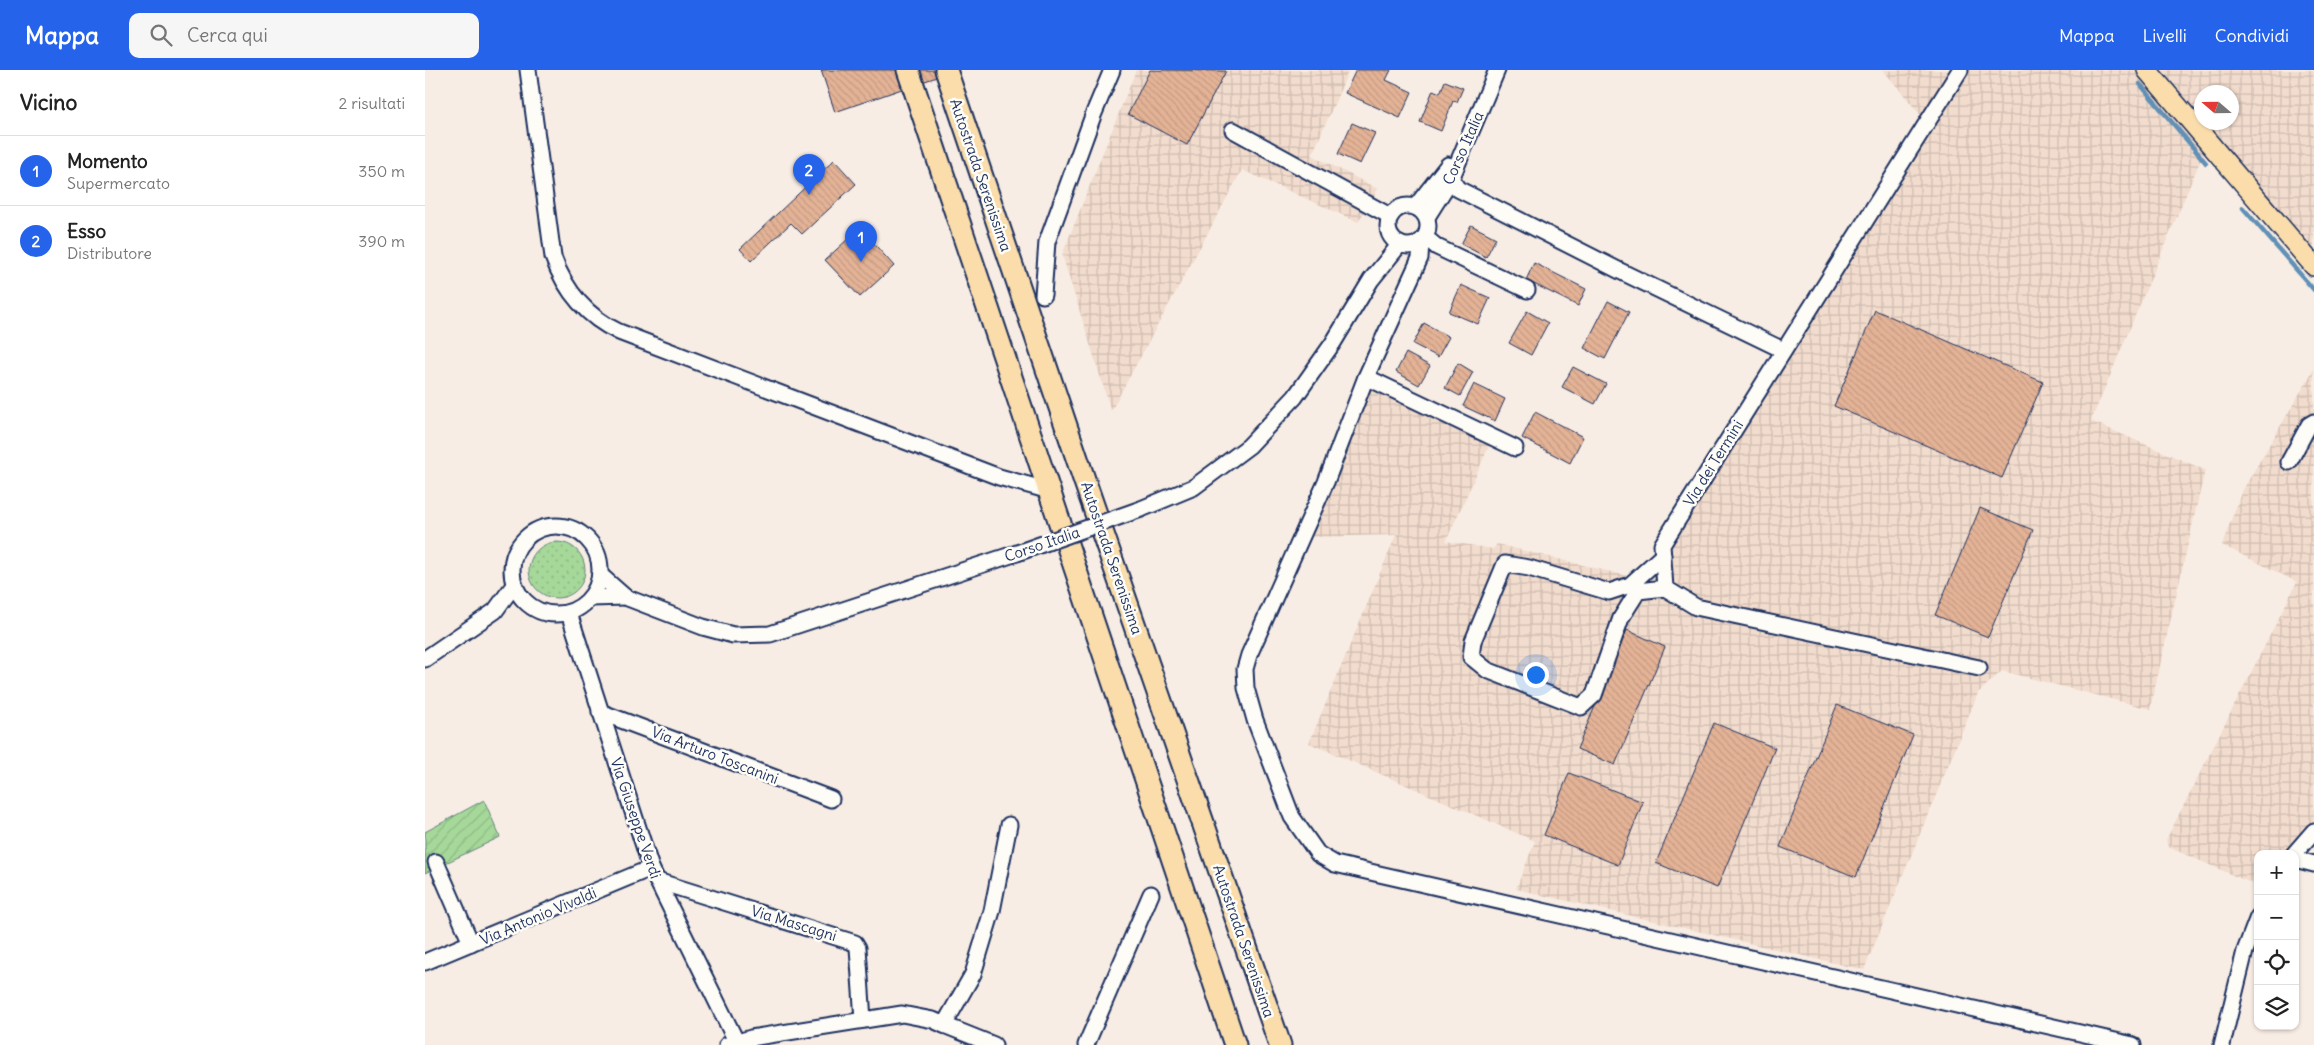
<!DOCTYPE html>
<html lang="it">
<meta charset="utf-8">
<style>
:root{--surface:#fff;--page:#f6f6f6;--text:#222;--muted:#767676;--line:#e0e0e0;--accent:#2563eb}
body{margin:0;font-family:Delius,sans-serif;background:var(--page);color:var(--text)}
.controls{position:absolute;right:15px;bottom:15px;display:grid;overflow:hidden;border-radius:10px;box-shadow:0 1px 4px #0004}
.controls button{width:45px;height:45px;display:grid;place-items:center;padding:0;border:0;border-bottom:1px solid var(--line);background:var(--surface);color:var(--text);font:25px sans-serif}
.compass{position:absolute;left:1769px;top:15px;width:45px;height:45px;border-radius:50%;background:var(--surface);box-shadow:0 1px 4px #0004;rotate:290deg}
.you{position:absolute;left:1110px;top:604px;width:18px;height:18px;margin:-12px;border:4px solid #fff;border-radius:50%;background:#1a73e8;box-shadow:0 0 0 8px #1a73e833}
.badge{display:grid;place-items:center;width:32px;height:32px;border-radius:50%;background:var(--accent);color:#fff;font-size:16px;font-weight:700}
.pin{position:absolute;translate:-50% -41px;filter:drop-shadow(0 1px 2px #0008)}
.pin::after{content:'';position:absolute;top:26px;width:18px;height:15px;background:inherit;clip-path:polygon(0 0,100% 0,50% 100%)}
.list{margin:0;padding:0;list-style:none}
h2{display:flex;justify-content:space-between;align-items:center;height:65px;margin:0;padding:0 20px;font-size:21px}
h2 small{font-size:16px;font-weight:400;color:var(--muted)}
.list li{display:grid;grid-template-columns:32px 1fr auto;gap:15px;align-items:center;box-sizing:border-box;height:70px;padding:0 20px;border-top:1px solid var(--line)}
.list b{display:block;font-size:19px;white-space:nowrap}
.list p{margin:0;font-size:16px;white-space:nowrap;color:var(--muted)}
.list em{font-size:16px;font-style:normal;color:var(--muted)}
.icon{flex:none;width:28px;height:28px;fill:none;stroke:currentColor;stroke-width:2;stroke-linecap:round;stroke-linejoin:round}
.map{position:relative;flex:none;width:1889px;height:975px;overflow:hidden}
header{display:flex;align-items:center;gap:30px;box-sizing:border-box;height:70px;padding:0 25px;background:var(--accent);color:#fff}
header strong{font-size:24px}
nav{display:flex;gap:28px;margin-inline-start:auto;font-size:18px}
.search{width:350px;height:45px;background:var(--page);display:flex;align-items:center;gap:12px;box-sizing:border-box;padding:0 18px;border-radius:10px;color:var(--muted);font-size:19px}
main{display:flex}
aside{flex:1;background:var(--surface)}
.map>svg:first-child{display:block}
.industrial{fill:url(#industrial-grid);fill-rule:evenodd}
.grass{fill:url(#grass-dots);stroke:#60847c}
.garden{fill:url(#garden-furrows);stroke:#60847c}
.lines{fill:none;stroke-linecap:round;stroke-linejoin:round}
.stream{stroke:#6190b6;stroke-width:4.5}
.building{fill:url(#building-back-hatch);stroke:#1b2f5e}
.minor-casing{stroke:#1b2f5e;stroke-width:19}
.major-casing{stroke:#1b2f5e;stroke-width:22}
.highway-casing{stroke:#1b2f5e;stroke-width:25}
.minor{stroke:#fdfcf7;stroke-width:15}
.major{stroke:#faddab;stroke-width:19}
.highway{stroke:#faddab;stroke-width:21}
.minor-bridge-casing{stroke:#1b2f5e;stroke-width:19;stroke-linecap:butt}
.minor-bridge{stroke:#fdfcf7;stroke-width:15}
.labels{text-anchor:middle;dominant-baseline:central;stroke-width:5;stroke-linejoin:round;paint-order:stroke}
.street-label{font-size:15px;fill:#1b2f5e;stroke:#fdfcf7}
</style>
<header>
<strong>Mappa</strong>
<div class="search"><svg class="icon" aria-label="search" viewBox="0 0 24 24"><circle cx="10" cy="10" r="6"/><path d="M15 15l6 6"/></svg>Cerca qui</div>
<nav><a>Mappa</a><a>Livelli</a><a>Condividi</a></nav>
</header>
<main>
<aside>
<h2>Vicino<small>2 risultati</small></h2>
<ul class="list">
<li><span class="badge">1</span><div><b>Momento</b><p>Supermercato</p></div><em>350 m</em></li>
<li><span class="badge">2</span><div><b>Esso</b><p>Distributore</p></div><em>390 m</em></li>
</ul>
</aside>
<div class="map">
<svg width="1889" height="975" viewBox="0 0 1889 975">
<defs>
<pattern id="industrial-grid" width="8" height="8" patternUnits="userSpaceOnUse" patternTransform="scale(1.25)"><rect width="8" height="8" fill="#f2dccd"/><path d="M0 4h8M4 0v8" fill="none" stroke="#cfbdb2"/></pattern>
<pattern id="grass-dots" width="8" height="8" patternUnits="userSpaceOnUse" patternTransform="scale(1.25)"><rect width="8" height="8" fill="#a6d899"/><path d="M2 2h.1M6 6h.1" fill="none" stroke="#8eba86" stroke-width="1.8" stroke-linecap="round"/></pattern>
<pattern id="garden-furrows" width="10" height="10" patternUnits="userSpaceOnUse" patternTransform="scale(1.25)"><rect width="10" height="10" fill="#a6d899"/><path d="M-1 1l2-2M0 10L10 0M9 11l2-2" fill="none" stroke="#8eba86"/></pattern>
<pattern id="building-back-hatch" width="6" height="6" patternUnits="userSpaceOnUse" patternTransform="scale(1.25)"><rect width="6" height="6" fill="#e4b396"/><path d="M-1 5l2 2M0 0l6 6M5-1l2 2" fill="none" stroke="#c39a84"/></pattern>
</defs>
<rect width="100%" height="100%" fill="#f8ede4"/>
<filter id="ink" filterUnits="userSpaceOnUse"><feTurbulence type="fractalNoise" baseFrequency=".02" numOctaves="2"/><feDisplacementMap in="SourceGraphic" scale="10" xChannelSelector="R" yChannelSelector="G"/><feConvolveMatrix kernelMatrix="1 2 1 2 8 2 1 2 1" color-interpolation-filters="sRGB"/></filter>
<g filter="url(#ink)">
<!-- industrial -->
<g class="industrial">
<path d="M711,0H924L887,85L953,119L933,152L817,100L686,341L637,185Z"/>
<path d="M1458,0H1529L1498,48Z"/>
<path d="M1541,0H1716L1781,77L1666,351L1780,400L1725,639L1577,601L1553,623L1439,900L1091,819L1110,771L884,673L971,465L886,467L945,314L1066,372L1021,471L1068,479L1072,474L1203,506L1243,477Z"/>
<path d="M1729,0H1889V188ZM1776,22H1806V52H1776Z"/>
<path d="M1889,299V751L1861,784H1833V816L1743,777L1741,770L1872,512L1797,475L1816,423Z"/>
</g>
<!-- grass -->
<circle class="grass" cx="132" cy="500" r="28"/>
<!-- garden -->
<path class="garden" d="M59,730L75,767L0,803V762Z"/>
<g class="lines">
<!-- stream -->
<g class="stream">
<path d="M1715,14L1781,93"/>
<path d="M1818,138L1889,220"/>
</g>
</g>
<!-- building -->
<g class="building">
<path d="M396,0H532L410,42Z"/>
<path d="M725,0L801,1L762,75L703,44Z"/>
<path d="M931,0H966L961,10L987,22L975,48L920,23Z"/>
<path d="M1020,11L1038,18L1032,32L1028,31L1016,61L995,52L1008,20L1015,23Z"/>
<path d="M927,53L950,63L935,94L913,84Z"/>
<path d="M409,90L431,114L377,164L366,153L326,191L315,179Z"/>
<path d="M1046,155L1071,168L1061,187L1036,174Z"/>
<path d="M435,158L469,196L435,227L400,190Z"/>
<path d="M1109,193L1161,219L1153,236L1101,210Z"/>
<path d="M1036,215L1065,228L1053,254L1024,242Z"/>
<path d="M1183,231L1204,242L1180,289L1159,278Z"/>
<path d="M1450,240L1618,312L1577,408L1409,336Z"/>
<path d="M1102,241L1123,253L1106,285L1084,273Z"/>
<path d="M999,253L1024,267L1013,287L988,274Z"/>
<path d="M981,283L1005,296L994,315L971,302Z"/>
<path d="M1033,293L1048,302L1035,326L1020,318Z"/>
<path d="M1148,297L1181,314L1170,334L1137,317Z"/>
<path d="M1049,314L1080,329L1070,351L1038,336Z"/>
<path d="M1110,342L1158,367L1145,393L1097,368Z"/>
<path d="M1555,438L1608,460L1563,567L1510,545Z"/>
<path d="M1202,560L1240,577L1190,695L1152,679Z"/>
<path d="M1412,635L1488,665L1431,807L1355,777Z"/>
<path d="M1289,653L1350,678L1292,818L1231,793Z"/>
<path d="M1144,703L1218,732L1193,795L1119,765Z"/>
</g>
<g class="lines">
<defs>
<g id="minor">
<path d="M103,0L128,187C140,220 162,247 194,262L574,407L625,421"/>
<path d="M1535,0L1237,475L1240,518L1271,537L1554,598"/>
<path d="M808,60L965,146"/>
<path d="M1018,103L1026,109L1033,119L1195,201L1358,280"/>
<circle cx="983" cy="156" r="20"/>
<path d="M991,136L1023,95"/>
<path d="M1002,147L1026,109L1072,0"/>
<path d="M1000,167L1012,177L1102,220"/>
<path d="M996,172L995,188L941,307L901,412L824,585L820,599L821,618L830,650L867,747L893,784L910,794L1708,975"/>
<path d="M618,225L622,172L669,43L687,0"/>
<path d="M941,307L1090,378"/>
<path d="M1864,392L1884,355L1889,352"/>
<path d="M716,439L769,417L824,376L870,327L908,273L946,210L975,174"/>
<circle cx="131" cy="500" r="44"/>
<path d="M1238,485L1205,515L1184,522L1104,498L1080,494L1048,571L1046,587L1062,600L1156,637L1169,625L1196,548L1213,521L1240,518"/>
<path d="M175,505L200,527L278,557L308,565L345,564L592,483"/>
<path d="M166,528L200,527"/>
<path d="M144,543L226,798L313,975"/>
<path d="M0,589L70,541L89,515"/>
<path d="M175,642L406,729"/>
<path d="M1869,784L1889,761"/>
<path d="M1870,789L1889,794"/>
<path d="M11,792L46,873"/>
<path d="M232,811L430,873L433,878L438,950"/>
<path d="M0,892L226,798"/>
<path d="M519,955L569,975"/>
<path d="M302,975L326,968L477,944L508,950L519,955L548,904L567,841L584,755"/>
<path d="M661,975L726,824"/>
<path d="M1797,975L1820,881L1833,847"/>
</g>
<path id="major" d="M1722,0L1889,196"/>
<g id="highway">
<path d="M483,0L810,975"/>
<path d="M521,0L660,412L855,975"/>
</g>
</defs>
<!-- minor casing -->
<use href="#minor" class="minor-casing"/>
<!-- major casing -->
<use href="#major" class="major-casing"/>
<!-- highway casing -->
<use href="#highway" class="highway-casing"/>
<!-- minor -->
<use href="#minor" class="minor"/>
<!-- major -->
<use href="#major" class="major"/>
<!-- highway -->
<use href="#highway" class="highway"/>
<defs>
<path id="minor-bridge" d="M592,483L716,439"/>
</defs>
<!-- minor-bridge casing -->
<use href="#minor-bridge" class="minor-bridge-casing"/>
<!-- minor-bridge -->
<use href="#minor-bridge" class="minor-bridge"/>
</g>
</g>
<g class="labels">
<!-- street labels -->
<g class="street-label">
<text transform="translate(1038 78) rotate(-66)">Corso Italia</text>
<text transform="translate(556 105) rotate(71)">Autostrada Serenissima</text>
<text transform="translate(1288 393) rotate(-58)">Via dei Termini</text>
<text transform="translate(617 474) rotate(-19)">Corso Italia</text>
<text transform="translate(687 488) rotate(71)">Autostrada Serenissima</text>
<text transform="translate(290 685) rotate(21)">Via Arturo Toscanini</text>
<text transform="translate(211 748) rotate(71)">Via Giuseppe Verdi</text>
<text transform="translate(113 846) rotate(-23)">Via Antonio Vivaldi</text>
<text transform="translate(369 853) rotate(17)">Via Mascagni</text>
<text transform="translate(819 871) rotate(71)">Autostrada Serenissima</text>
</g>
</g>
</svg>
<div class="controls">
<button>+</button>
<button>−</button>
<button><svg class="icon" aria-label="locate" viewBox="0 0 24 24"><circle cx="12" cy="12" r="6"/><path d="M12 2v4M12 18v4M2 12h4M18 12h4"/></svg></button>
<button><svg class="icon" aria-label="layers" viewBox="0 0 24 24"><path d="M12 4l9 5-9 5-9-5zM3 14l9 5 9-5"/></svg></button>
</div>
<svg class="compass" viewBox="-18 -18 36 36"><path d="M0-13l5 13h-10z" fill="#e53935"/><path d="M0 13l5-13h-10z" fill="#767676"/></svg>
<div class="you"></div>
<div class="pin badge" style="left:436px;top:192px">1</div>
<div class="pin badge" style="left:384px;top:125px">2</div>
</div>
</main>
